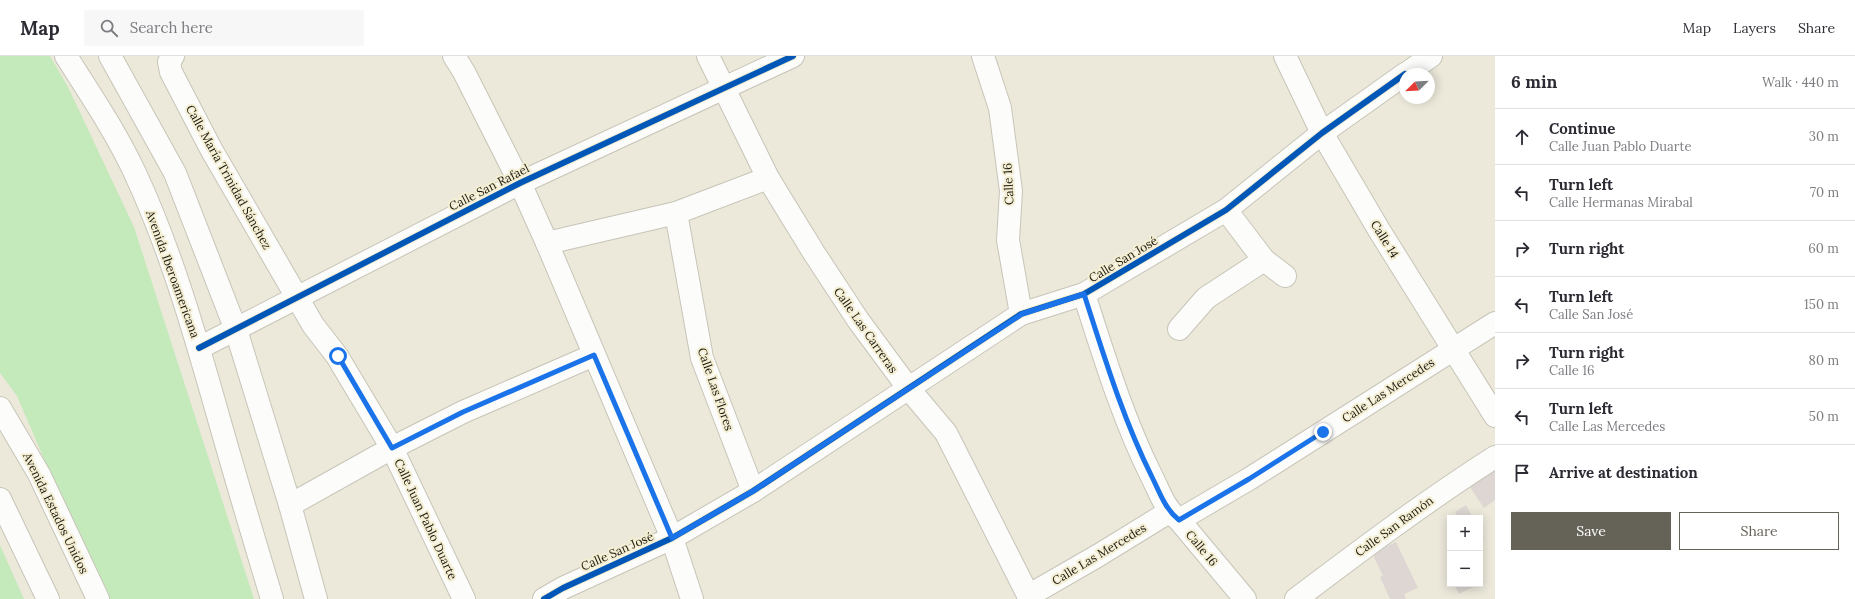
<!DOCTYPE html>
<meta charset="utf-8">
<style>
:root{--surface:#fff;--page:#f7f7f7;--text:#2b2b33;--muted:#7c7c81;--line:#e1e1e2;--accent:#656258}
body{margin:0;font-family:Lora,serif;background:var(--page);color:var(--text)}
.controls{position:absolute;right:12px;bottom:12px;display:grid;overflow:hidden;border-radius:0px;box-shadow:0 2px 10px #0003}
.controls button{width:36px;height:36px;display:grid;place-items:center;padding:0;border:0;border-bottom:1px solid var(--line);background:var(--surface);color:var(--text);font:20px sans-serif}
.compass{position:absolute;left:1399px;top:12px;width:36px;height:36px;border-radius:50%;background:var(--surface);box-shadow:0 2px 10px #0003;rotate:246deg}
.stop{position:absolute;width:12px;height:12px;margin:-9px;border:3px solid #1a73e8;border-radius:50%;background:#fff}
.stop.end{background:#1a73e8;border-color:#fff;box-shadow:0 1px 4px #0008}
.list{margin:0;padding:0;list-style:none}
h2{display:flex;justify-content:space-between;align-items:center;height:52px;margin:0;padding:0 16px;font-size:17px}
h2 small{font-size:13px;font-weight:400;color:var(--muted)}
.list li{display:grid;grid-template-columns:26px 1fr auto;gap:12px;align-items:center;box-sizing:border-box;height:56px;padding:0 16px;border-top:1px solid var(--line)}
.list b{display:block;font-size:15px;white-space:nowrap}
.list p{margin:0;font-size:13px;white-space:nowrap;color:var(--muted)}
.list em{font-size:13px;font-style:normal;color:var(--muted)}
.actions{display:flex;gap:8px;padding:12px 16px}
.actions a{flex:1;padding:9px 0;border:1px solid var(--accent);border-radius:0px;text-align:center;font-size:14px;color:var(--accent)}
.actions .main{background:var(--accent);color:#fff}
.icon{flex:none;width:22px;height:22px;fill:none;stroke:currentColor;stroke-width:2;stroke-linecap:round;stroke-linejoin:round}
.map{position:relative;flex:none;width:1495px;height:543px;overflow:hidden}
header{display:flex;align-items:center;gap:24px;box-sizing:border-box;height:56px;padding:0 20px;background:var(--surface);border-bottom:1px solid var(--line)}
header strong{font-size:19px}
nav{display:flex;gap:22px;margin-inline-start:auto;font-size:14px}
.search{width:280px;height:36px;background:var(--page);display:flex;align-items:center;gap:10px;box-sizing:border-box;padding:0 14px;border-radius:0px;color:var(--muted);font-size:15px}
main{display:flex}
aside{flex:1;background:var(--surface)}
.map>svg:first-child{display:block}
.green{fill:#c4e9bb}
.building{fill:#ddd6d2}
.lines{fill:none;stroke-linecap:round;stroke-linejoin:round}
.minor-casing{stroke:#c7c4b8;stroke-width:24}
.minor{stroke:#fcfcfa;stroke-width:22}
.cycleway-casing{stroke:#f4eed3;stroke-width:8}
.cycleway{stroke:#0057b8;stroke-width:6}
.route{stroke:#1a73e8;stroke-width:5}
.labels{text-anchor:middle;dominant-baseline:central;stroke-width:4;stroke-linejoin:round;paint-order:stroke}
.street-label{font-size:12px;fill:#1d1a11;stroke:#f4eed3}
</style>
<header>
<strong>Map</strong>
<div class="search"><svg class="icon" aria-label="search" viewBox="0 0 24 24"><circle cx="10" cy="10" r="6"/><path d="M15 15l6 6"/></svg>Search here</div>
<nav><a>Map</a><a>Layers</a><a>Share</a></nav>
</header>
<main>
<div class="map">
<svg width="1495" height="543" viewBox="0 0 1495 543">
<rect width="100%" height="100%" fill="#ece9db"/>
<!-- green -->
<g class="green">
<path d="M0,0H50L68,31L134,171L254,543H104L17,340L0,317Z"/>
<path d="M0,489L24,543H0Z"/>
</g>
<!-- building -->
<g class="building">
<path d="M1495,408V444L1484,452L1470,431L1476,427L1473,423Z"/>
<path d="M1466,449L1473,462H1458L1455,456Z"/>
<path d="M1480,474L1484,481L1480,484Z"/>
<path d="M1396,486L1418,532L1404,538L1406,543H1390L1380,521L1383,520L1372,497Z"/>
<path d="M1480,517L1484,526L1459,538L1454,528H1480Z"/>
</g>
<g class="lines">
<defs>
<g id="minor">
<path d="M66,0C90,38 116,76 135,117C175,203 199,293 225,384C240,437 256,490 272,543"/>
<path d="M110,0L175,117L236,274L290,449L316,543"/>
<path d="M173,0L169,6L171,16L211,93L313,269L337,300L392,392L464,543"/>
<path d="M454,0L464,16L520,127L547,187L672,482L692,543"/>
<path d="M708,0L768,122L814,197L858,264L909,333L946,377L1030,543"/>
<path d="M983,0L1000,52L1011,135L1008,184L1021,258"/>
<path d="M1285,0L1322,77L1379,174L1495,360"/>
<path d="M1406,18L1431,0"/>
<path d="M1226,154L1264,204L1285,220"/>
<path d="M676,157L702,302L753,435"/>
<path d="M547,187L676,157L768,122"/>
<path d="M1084,238C1104,300 1123,363 1152,421C1160,437 1165,453 1179,464L1245,543"/>
<path d="M1179,273L1206,242L1264,204"/>
<path d="M199,292L520,127L793,0"/>
<path d="M0,352L39,418L98,543"/>
<path d="M0,443L48,543"/>
<path d="M290,449L392,392L463,356L594,299"/>
<path d="M1179,464L1249,423L1495,267"/>
<path d="M1028,540L1099,499L1169,456"/>
<path d="M544,543L563,532L672,482L753,435L1021,258L1084,238L1226,154L1322,77L1405,18"/>
<path d="M1296,543C1361,494 1426,445 1495,401"/>
</g>
</defs>
<!-- minor casing -->
<use href="#minor" class="minor-casing"/>
<!-- minor -->
<use href="#minor" class="minor"/>
<defs>
<g id="cycleway">
<path d="M199,292L520,127L793,0"/>
<path d="M544,543L563,532L672,482L753,435L1021,258L1084,238L1226,154L1322,77L1405,18"/>
</g>
</defs>
<!-- cycleway casing -->
<use href="#cycleway" class="cycleway-casing"/>
<!-- cycleway -->
<use href="#cycleway" class="cycleway"/>
</g>
<g class="lines">
<!-- route -->
<path class="route" d="M338,300L392,392L463,356L594,299L672,482L753,435L1022,258L1084,238C1104,300 1123,363 1152,421C1160,437 1165,453 1179,464L1249,423L1323,376"/>
</g>
<g class="labels">
<!-- street labels -->
<g class="street-label">
<text transform="translate(229 121) rotate(61)">Calle María Trinidad Sánchez</text>
<text transform="translate(1008 128) rotate(-93)">Calle 16</text>
<text transform="translate(489 131) rotate(-27)">Calle San Rafael</text>
<text transform="translate(1385 183) rotate(58)">Calle 14</text>
<text transform="translate(1123 203) rotate(-31)">Calle San José</text>
<text transform="translate(173 218) rotate(70)">Avenida Iberoamericana</text>
<text transform="translate(866 274) rotate(55)">Calle Las Carreras</text>
<text transform="translate(716 333) rotate(71)">Calle Las Flores</text>
<text transform="translate(1388 334) rotate(-33)">Calle Las Mercedes</text>
<text transform="translate(56 457) rotate(64)">Avenida Estados Unidos</text>
<text transform="translate(426 463) rotate(65)">Calle Juan Pablo Duarte</text>
<text transform="translate(1394 470) rotate(-36)">Calle San Ramón</text>
<text transform="translate(1202 492) rotate(50)">Calle 16</text>
<text transform="translate(617 495) rotate(-24)">Calle San José</text>
<text transform="translate(1099 498) rotate(-31)">Calle Las Mercedes</text>
</g>
</g>
</svg>
<div class="controls">
<button>+</button>
<button>−</button>
</div>
<svg class="compass" viewBox="-18 -18 36 36"><path d="M0-13l5 13h-10z" fill="#e53935"/><path d="M0 13l5-13h-10z" fill="#7c7c81"/></svg>
<div class="stop" style="left:338px;top:300px"></div>
<div class="stop end" style="left:1323px;top:376px"></div>
</div>
<aside>
<h2>6 min<small>Walk · 440 m</small></h2>
<ul class="list">
<li><svg class="icon" aria-label="ahead" viewBox="0 0 24 24"><path d="M12 20V5M6 11l6-6 6 6"/></svg><div><b>Continue</b><p>Calle Juan Pablo Duarte</p></div><em>30 m</em></li>
<li><svg class="icon" aria-label="left" viewBox="0 0 24 24"><path d="M17 20v-9H6M10 6l-5 5 5 5"/></svg><div><b>Turn left</b><p>Calle Hermanas Mirabal</p></div><em>70 m</em></li>
<li><svg class="icon" aria-label="right" viewBox="0 0 24 24"><path d="M7 20v-9h11M14 6l5 5-5 5"/></svg><div><b>Turn right</b></div><em>60 m</em></li>
<li><svg class="icon" aria-label="left" viewBox="0 0 24 24"><path d="M17 20v-9H6M10 6l-5 5 5 5"/></svg><div><b>Turn left</b><p>Calle San José</p></div><em>150 m</em></li>
<li><svg class="icon" aria-label="right" viewBox="0 0 24 24"><path d="M7 20v-9h11M14 6l5 5-5 5"/></svg><div><b>Turn right</b><p>Calle 16</p></div><em>80 m</em></li>
<li><svg class="icon" aria-label="left" viewBox="0 0 24 24"><path d="M17 20v-9H6M10 6l-5 5 5 5"/></svg><div><b>Turn left</b><p>Calle Las Mercedes</p></div><em>50 m</em></li>
<li><svg class="icon" aria-label="arrive" viewBox="0 0 24 24"><path d="M6 21V4h12l-3 4 3 4H6"/></svg><div><b>Arrive at destination</b></div></li>
</ul>
<div class="actions"><a class="main">Save</a><a>Share</a></div>
</aside>
</main>
